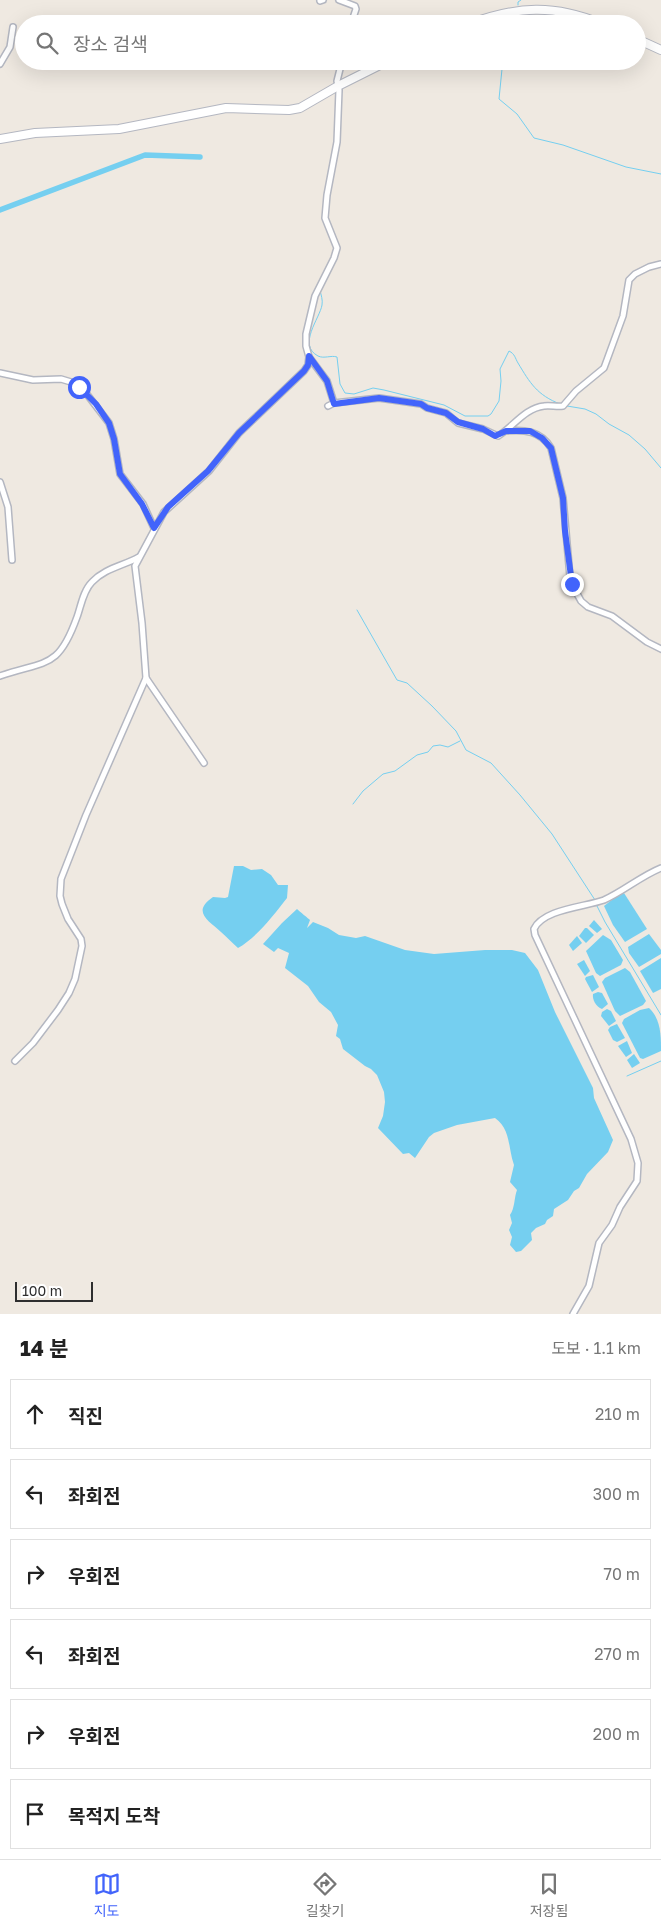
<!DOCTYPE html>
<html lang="ko">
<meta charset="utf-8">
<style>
:root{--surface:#fff;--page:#f6f6f6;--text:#222;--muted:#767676;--line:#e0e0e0;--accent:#4264fb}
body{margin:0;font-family:"Golos Text","Noto Sans KR",sans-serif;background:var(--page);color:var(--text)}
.scale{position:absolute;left:15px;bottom:12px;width:78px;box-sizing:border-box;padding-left:5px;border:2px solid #2e2e2e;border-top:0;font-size:14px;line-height:18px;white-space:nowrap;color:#2e2e2e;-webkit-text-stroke:4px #fff;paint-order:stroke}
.stop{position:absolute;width:15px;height:15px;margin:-11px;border:4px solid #4264fb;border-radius:50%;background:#fff}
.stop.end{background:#4264fb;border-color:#fff;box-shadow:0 1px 5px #0008}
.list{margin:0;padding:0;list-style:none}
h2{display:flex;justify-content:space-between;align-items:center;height:65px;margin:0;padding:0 20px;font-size:21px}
h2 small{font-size:16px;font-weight:400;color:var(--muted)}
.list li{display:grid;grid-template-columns:32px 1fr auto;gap:15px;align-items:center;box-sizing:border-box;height:70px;margin:0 10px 10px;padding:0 10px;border:1px solid var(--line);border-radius:0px}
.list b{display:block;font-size:19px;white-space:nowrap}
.list em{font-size:16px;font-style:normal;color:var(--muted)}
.icon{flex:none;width:28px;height:28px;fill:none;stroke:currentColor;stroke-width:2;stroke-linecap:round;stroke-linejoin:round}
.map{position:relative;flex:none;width:661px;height:1314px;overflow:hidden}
.search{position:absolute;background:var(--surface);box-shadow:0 5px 20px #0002;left:15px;right:15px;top:15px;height:55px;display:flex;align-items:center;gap:12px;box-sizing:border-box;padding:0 18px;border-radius:28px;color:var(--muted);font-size:19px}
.sheet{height:545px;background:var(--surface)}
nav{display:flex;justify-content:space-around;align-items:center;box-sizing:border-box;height:70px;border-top:1px solid var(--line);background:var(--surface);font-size:14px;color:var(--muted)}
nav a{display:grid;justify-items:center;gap:2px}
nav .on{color:var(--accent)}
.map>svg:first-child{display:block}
.water{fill:#75cff0}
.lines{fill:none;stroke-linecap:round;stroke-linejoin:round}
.stream{stroke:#75cff0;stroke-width:1}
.canal{stroke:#75cff0;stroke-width:5.5}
.street-casing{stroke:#b4b7c1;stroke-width:8}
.secondary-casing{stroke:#b4b7c1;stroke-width:10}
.street{stroke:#fff;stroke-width:5}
.secondary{stroke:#fff;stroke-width:8}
.route{stroke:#4264fb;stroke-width:6}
</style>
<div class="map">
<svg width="661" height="1314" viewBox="0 0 661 1314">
<rect width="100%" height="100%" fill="#efe9e1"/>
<!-- water -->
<g class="water">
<path d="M234,866H243L251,870L262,869L271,875L278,885H288L287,898C273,916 257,937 238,948C232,943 227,937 221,932C209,921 191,912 213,897L225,898L228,897Z"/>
<path d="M624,893L647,929L625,942L613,925L604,906L613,899Z"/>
<path d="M297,909C299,911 309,919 310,920L307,928L313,922L328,928L339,935L356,938L365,936L405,950L434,954L485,950H512L525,953L538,970L555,1012L593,1088L594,1098L613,1140L608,1152L587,1174L579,1188L574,1191L568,1200L554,1209L553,1216L547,1220L545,1224L536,1228L531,1233L532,1240L521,1251L516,1252L510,1245L512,1237L509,1230L512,1223L510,1215C515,1208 514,1198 517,1190L510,1182L514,1165C508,1149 511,1129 495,1118L457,1125L434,1133L429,1137L415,1158L409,1153L403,1154L378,1128L383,1116L385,1102L384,1092L377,1075L371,1069L365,1066L343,1049L340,1039L336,1036L338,1025L331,1012L319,1002L308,986L285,968L289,953L278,948L274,952L263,944L282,923Z"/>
<path d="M594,920L602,929L597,933L589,926Z"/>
<path d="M585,928H587L594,935L586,943L579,936Z"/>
<path d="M649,934L661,950V954L639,967L629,953L628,947Z"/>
<path d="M603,935L611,940L623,960L621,965L600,976L596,973L586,951Z"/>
<path d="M577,936L582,943L573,951L569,945Z"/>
<path d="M661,958V989L653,993L640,971Z"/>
<path d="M584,960L590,971L585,976L577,964Z"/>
<path d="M625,968L630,972L646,1001L643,1005L620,1016L615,1011L602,982L605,978Z"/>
<path d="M593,975L599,987L592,992L585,979L586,977Z"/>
<path d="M598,992L602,993L608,1004L602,1009C596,1007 592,999 593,994Z"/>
<path d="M649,1008C661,1019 661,1036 661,1051L643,1059L640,1058L622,1023L624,1019L640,1010Z"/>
<path d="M607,1009L611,1011L616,1021L609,1026L601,1016L602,1012Z"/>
<path d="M617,1024L625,1038L617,1042L613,1040L608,1030L610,1027Z"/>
<path d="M627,1041L632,1053L626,1057L618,1046Z"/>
<path d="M634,1054L640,1063L632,1068L627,1060Z"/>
</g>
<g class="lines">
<!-- stream -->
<g class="stream">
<path d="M518,5V2L521,0"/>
<path d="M513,24L516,15"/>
<path d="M505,61L502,69L499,99L517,114L534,138L563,145L626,167L661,174"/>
<path d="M320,290C321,295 323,300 322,305C320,318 297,345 318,356C324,359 331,355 337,357L340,384L345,393L354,394L373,388L384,390L444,405L465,416H488L491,414L499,401L501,381L500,369L509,351C515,354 515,358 518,363C530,383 537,395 560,404"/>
<path d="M567,406L585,409L596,414L609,424L629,435L645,449L661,468"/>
<path d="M357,610L397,680L407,683L432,706L456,731L466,750L491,763L520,795L552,834L595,900"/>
<path d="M353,804L363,791L383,774L395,771L417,755L428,752L433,746L440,745L448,747L460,741"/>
<path d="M596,904L605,922L661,1015"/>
<path d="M627,1076L661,1061"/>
</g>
<!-- canal -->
<path class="canal" d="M0,210L145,155L200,157"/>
<defs>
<g id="street">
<path d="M339,0L355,6L356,9L351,24"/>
<path d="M320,1L323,0"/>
<path d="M0,64L10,47L13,27"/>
<path d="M0,373L33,380L61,379L71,382L86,393L109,423L114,439L120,474L143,504L154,528"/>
<path d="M334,403L327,381L309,357L306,346V334L315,296L334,258L337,248L325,218L327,195L337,142L339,90L337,81L342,61"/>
<path d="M328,406L334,403L379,398L421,404L427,408L446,413L458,423L483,429L498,436C513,427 525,408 544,406C550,405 557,407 563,406L576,391L604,368L623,316L629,280L635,274L649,267L661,264"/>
<path d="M506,431C524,429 541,431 551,448L563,498L570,577L575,590L581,601L588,607L612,616L647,642L661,649"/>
<path d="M0,482L8,507L12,560"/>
<path d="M0,676C46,660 58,670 77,617C81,606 83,591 92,582C105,568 123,566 139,557"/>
<path d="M204,763L146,678L142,623L135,566L164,512L209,471L239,433L304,371L308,365L309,357"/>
<path d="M15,1061L33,1043L58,1010L69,993L75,979L82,946L81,939L68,919L62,904L60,896L61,879L86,815L146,678"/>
<path d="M573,1314L589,1286L599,1243L612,1225L620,1207L637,1181L638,1163L631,1139L535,935L534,929C543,909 585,907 604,900C624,891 641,876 661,868"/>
</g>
<g id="secondary">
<path d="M469,24C518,6 554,4 602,24"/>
<path d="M637,39L661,50"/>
<path d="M0,139L35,133L119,129L226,108L289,110L300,108L338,86L388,61"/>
</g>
</defs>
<!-- street casing -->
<use href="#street" class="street-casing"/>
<!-- secondary casing -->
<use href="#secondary" class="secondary-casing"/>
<!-- street -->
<use href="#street" class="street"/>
<!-- secondary -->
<use href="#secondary" class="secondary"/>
</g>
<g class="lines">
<!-- route -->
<path class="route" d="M79,387L96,404L109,423L114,439L120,474L142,504L154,528L168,507L208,471L239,433L304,371L308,365L309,356L327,381L334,404L379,398L421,404L427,408L446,413L458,422L483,429L495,436L506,431H530L542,438L551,448L563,498L565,531L572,584"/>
</g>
</svg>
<div class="scale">100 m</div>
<div class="stop" style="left:79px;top:387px"></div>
<div class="stop end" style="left:572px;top:584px"></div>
<div class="search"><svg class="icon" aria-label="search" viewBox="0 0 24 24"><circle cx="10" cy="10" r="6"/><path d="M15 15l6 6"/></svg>장소 검색</div>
</div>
<section class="sheet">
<h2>14 분<small>도보 · 1.1 km</small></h2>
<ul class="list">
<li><svg class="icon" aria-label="ahead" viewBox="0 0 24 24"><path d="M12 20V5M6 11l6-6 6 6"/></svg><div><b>직진</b></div><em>210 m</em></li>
<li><svg class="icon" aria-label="left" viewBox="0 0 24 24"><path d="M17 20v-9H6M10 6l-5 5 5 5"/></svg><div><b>좌회전</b></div><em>300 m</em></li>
<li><svg class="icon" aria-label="right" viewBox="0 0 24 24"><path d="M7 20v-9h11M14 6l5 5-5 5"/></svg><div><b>우회전</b></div><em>70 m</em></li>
<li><svg class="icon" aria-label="left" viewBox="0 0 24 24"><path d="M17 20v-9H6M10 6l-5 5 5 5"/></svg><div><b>좌회전</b></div><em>270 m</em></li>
<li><svg class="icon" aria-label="right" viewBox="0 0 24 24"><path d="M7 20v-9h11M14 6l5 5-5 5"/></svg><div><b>우회전</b></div><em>200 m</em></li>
<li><svg class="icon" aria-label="arrive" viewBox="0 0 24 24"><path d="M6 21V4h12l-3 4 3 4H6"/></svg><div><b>목적지 도착</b></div></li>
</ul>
</section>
<nav>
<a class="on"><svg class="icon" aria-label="map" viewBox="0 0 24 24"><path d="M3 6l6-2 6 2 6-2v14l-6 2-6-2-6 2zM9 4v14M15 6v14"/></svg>지도</a>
<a><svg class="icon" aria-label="directions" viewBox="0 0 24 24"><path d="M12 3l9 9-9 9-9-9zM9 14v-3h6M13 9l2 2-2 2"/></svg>길찾기</a>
<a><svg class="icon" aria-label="saved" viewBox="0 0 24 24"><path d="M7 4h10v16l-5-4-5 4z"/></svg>저장됨</a>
</nav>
